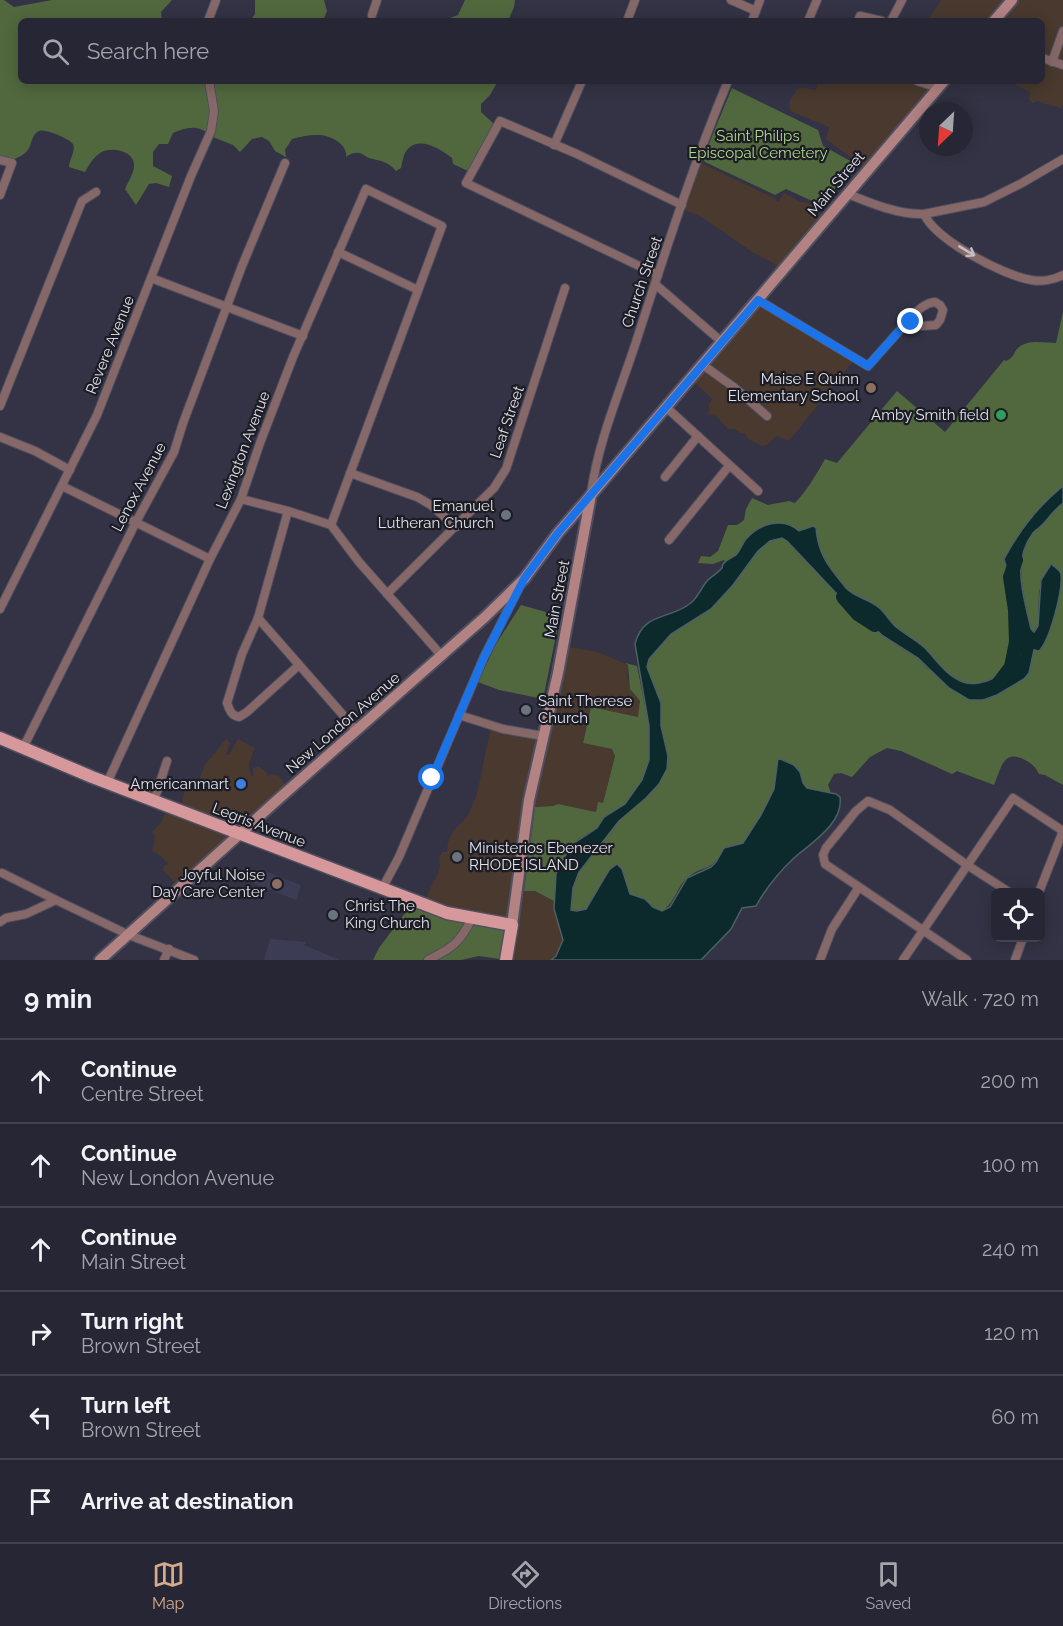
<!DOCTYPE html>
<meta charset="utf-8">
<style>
:root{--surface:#262634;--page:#2e2e3c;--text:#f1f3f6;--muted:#a4a5ac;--line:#42434f;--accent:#d6ab8b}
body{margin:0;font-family:Raleway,sans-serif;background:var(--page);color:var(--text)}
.controls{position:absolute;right:18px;bottom:18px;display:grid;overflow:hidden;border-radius:9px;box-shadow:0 3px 15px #0003}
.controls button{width:54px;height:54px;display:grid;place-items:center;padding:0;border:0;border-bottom:2px solid var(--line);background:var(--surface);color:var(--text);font:30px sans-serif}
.compass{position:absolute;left:919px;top:102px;width:54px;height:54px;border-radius:50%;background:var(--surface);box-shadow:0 3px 15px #0003;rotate:205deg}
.stop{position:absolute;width:18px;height:18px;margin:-14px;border:4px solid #1a73e8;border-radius:50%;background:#fff}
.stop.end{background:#1a73e8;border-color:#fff;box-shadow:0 2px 6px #0008}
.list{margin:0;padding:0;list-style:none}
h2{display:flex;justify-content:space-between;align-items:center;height:78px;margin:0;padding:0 24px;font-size:26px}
h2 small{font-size:20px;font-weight:400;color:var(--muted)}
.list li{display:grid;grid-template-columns:39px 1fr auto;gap:18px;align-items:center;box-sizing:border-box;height:84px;padding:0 24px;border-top:2px solid var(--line)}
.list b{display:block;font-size:22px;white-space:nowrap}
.list p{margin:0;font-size:20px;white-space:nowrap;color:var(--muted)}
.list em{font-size:20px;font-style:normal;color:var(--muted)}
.icon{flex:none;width:33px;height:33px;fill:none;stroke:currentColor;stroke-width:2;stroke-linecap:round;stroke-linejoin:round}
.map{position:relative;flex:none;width:1063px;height:960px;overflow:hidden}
.search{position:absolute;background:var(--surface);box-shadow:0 3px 15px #0003;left:18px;right:18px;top:18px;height:66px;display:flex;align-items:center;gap:15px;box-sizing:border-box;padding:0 21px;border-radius:9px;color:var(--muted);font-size:22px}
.sheet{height:582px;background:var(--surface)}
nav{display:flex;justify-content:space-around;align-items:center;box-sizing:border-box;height:84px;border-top:2px solid var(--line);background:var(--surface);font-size:16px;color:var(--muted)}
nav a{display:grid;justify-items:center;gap:3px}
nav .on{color:var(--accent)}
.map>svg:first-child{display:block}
.commercial{fill:#49392e}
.built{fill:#3c3c54}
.green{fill:#51683e}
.water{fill:#0c292c;stroke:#4c6066;stroke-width:1.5}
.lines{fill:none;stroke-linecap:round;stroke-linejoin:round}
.river{stroke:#0c292c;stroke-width:14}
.minor-casing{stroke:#4f4f60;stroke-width:10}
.secondary-casing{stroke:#4f4f60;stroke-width:14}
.primary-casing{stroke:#4f4f60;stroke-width:15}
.minor{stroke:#866868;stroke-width:8}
.secondary{stroke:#b38384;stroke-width:10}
.primary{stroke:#d6989a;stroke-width:12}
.oneway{stroke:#c5bdc4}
.route{stroke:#1a73e8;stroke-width:8}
.education-dot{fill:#8d6e63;stroke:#1c1c24;stroke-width:2}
.leisure-dot{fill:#2e9e5b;stroke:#1c1c24;stroke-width:2}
.worship-dot{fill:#6b7280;stroke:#1c1c24;stroke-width:2}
.shop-dot{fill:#3f7fe0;stroke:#1c1c24;stroke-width:2}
.labels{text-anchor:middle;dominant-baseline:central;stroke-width:4.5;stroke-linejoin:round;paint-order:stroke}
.park-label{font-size:15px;fill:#aeda89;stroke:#1c1c24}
.street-label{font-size:15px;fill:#e0e1ec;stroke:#1c1c24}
.poi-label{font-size:15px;fill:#e0e1ec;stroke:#1c1c24;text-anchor:end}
</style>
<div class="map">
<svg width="1063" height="960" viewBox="0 0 1063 960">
<rect width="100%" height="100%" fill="#333345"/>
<!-- commercial -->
<g class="commercial">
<path d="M941,0H1063V105L1060,108L1037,101L1033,103L1029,99L1030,92L1009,81H1042V21H928Z"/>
<path d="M818,81H944L867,170L826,139L829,127L790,111L789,102L799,87L816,90Z"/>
<path d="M697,161L776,199L778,202L784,193L801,202H804L812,205L826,218L782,270L773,263L752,252L700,216L681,209Z"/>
<path d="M757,301L855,359L789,441L776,436L767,445L762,446L748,439L745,433H741L734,429H728L716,416L707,414L710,409L708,406L712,399L691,379Z"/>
<path d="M563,646L598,652L628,665L627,677L635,696L640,700L641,705L638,718L591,707L583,742L612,749L615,756L603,803L596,812L558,804L553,806L535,807L524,891H535L554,901V909L563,940L556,956L551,960H507L423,903L438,873L440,866L439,858L442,852H447L448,842L454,830L467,817L477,794L491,726L542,736Z"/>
<path d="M226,739L230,743L226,755H229L238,739L255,748L249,763L251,776H253V768L259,766L267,773V776L274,774L280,777L289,790L180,888L163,870L164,866L168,864L161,856L152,851L155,836L152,832L161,822L168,807L180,809L185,790H195L205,765Z"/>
</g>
<!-- built -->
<g class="built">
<path d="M259,869L301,885L296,900L253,883Z"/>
<path d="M270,939L306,942L304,945L340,960H264Z"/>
</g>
<!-- green -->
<g class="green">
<path d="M0,0H4L14,7L52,0H172L161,12L162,21H21V81H498L490,95L481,104V112L494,124L468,171L453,164L452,158C439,148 416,134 405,153C403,157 402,164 401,168L396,171C388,161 380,161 369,158C364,156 362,152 355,153C352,153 350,154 346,157C348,143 328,134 316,135C308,135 299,137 292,139L285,150L286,157L275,151L269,141L262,137L252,139L240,152L233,145L210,136C200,124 186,127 173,133L168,144H159L153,152V166L172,176L169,187L156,183L149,184L136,205L125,189C128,182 134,173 134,166C135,150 110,146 100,153C93,158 89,165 85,172L69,167C69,160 76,151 73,144C70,139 44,128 39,131C31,134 32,146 27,151C24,155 16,158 11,161L0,157Z"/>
<path d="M255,0H324L327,11L323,21H250L255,14Z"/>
<path d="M465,0H515L514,7L508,21H442L458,15Z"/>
<path d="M732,88L818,130L823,146L856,164L821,205L786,189L775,195L705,162L703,158Z"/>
<path d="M1063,312V486C1038,506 1019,531 1005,559C1012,586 1021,618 1016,646L1020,654C1016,671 980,689 964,682C947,676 937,661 926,649C917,640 906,635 896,627C889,621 885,613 878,607C869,599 854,597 846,588C829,567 818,555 816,528L799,531C783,516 762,525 748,538C743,542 741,549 737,554C734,557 729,560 725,562L724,560L713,564L698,563L701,556L710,557L718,551L728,525H737L744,520L746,509L752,498L768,505L789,501L795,503C808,489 816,475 825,459L837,463L897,391L945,432L1004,360L1006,361C1016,356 1013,352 1018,348C1028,339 1044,343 1056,343Z"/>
<path d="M1063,503V785L1045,775L1039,774C1036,767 1031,763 1025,760C1003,748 1001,769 994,785L957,771L952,774L901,751L887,748L870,757L852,777L841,773L834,774L828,785L831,793L807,788L803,783L800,772L794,765L779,758L774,789L761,815L743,843L724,848C710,874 707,863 688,877C677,886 675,903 662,911L653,907L645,899L630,894L626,884L609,870L586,909L577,911L571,910L573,888L579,872L619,821L646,798L668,756L661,726V703L647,667L649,659L671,634L711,609L733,585L758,551L769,541L782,538C791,543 795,552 804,557L883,636L918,658L928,669L997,695L1024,679L1029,673L1034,650L1043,647C1053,623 1059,601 1061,575L1039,590L1038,626L1033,632L1031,629C1025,597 1012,562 1033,533C1036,529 1041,527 1044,523C1050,516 1055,509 1063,503Z"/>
<path d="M521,605L560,616L543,699L499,690L478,682L496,644Z"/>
<path d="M625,663L637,666L649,726V760L642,780L625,804L604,817L597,828L577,840L556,874L554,901L535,891H524L535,807L553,806L558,804L596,812L598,802L603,803L615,756L612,749L583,743L591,707L638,717L640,701L630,689L628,665Z"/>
<path d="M414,901L510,925L506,960L479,956L461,960H373L379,948Z"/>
</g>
<!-- water -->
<path class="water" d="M1063,486V503C1055,509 1050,516 1044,523C1041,527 1036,529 1033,533C1011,562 1024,597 1031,629L1034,632L1038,626L1041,580L1051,564C1055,567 1060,570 1061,574C1063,590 1050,640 1039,651L1034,650L1029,673L1024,679L997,695L983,700H969L949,688L918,658L883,636L835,592L787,541L782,538L770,541L758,551L733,585L711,609L671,634L649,659L647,667L661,703V726L668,756L667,769L659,784L646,798L619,821L579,872L573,888L571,910L577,911L586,909L609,870L617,864L622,869L630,894L645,899L653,907L662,911L670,907L687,878L711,867L716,862L724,848L743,843L761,815L774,789L778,758L794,765L800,772L803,783L807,788L836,794L840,797C844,823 811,843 794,858C779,872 766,888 756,906L742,908L731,929L701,960H551L556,956L563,940L554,909L556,874L571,845L597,828L604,817L625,804L642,780L649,760V726L635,644C643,611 672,620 692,602C699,596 702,586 708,580C712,576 716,574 719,571C726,564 719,570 724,563C727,559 732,558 736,555C740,551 742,544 746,539C759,524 783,516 799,531L813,526L816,528C818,555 829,567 846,588C854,597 869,599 878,607C885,612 889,621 896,627C906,635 917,640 926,649C937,661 947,676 963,682C980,689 1016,671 1020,654L1016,646C1021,618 1012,586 1004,559C1019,531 1038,506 1063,486Z"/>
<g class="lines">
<!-- river -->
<g class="river">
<path d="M843,597L858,614L875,625"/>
<path d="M998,684L1011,667L1016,642L1015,610L1010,577L1016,560"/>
</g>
<defs>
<g id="minor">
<path d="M731,0L756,11"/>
<path d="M372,15L377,0"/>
<path d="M208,21L216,0"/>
<path d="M627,21L635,0"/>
<path d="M752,21L760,0"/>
<path d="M808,21L817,0"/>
<path d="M858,21L860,16L882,21"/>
<path d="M891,21L902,0"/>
<path d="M1042,58L1063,65"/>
<path d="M1052,62L1063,31"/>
<path d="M917,81L938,88"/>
<path d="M554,145L582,81"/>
<path d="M0,160L12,163L0,195"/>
<path d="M848,194C870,203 899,215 924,214L984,202L1022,183L1063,159"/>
<path d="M924,214C936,240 1002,275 1031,280C1041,282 1054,280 1063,275"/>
<path d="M338,252L418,290"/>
<path d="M658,275L466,183L500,121L577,154L682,205"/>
<path d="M151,278L303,336"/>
<path d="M655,284L722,342"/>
<path d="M758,300L868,366L908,321"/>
<path d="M935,302L940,305L943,310L940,320L936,325L921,326L908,321C916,313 923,303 935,302Z"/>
<path d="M703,365L735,388L767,416"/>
<path d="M0,406L82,201L96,192"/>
<path d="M667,408L758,491"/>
<path d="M0,437L35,451L70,470"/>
<path d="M350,473L417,497L431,505L456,527"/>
<path d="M665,477L698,436"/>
<path d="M62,486L210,559"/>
<path d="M591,494C598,442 619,394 635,345C664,256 692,167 728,81"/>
<path d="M241,499L288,511L331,525L359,562L442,656"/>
<path d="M288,511L258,618L242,654L227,703C230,711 231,715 239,717L247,712L299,665"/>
<path d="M669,540L729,466"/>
<path d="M387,594L494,488L506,469L565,288"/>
<path d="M0,609L97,415L191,176L211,131L214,111L209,81"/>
<path d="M258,618L357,731"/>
<path d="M459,715L503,729L543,736"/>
<path d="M23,748L136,522L174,452L183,423L242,266L285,163"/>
<path d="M107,783L210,559L241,499L260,443L293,357L366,189L442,226L331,525"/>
<path d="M154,801L167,761"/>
<path d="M2,873L56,900"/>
<path d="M383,887L399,857L484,657L520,586"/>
<path d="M1039,892L1063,831"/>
<path d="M0,922L6,918L26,914L56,900L129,935L194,960"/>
<path d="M164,960L169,949"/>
<path d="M428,960C452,948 460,943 472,918"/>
<path d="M820,960L832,929L859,887"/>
<path d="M903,960L1013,798L1063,831"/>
<path d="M967,960L825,864L823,855L826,848L856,811L868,801L890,810L967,865L1009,892"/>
<path d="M1015,960L1023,938"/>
</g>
<g id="secondary">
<path d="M994,21L1012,0"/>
<path d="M512,925L529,800L558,673L591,495L944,81"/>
<path d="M100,960L275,802L485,617L524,579L558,533L591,495"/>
</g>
<path id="primary" d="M0,738L92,777L447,913L512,925L506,960"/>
</defs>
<!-- minor casing -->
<use href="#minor" class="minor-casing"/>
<!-- secondary casing -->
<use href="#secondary" class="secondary-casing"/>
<!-- primary casing -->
<use href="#primary" class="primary-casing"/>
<!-- minor -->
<use href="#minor" class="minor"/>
<!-- secondary -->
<use href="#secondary" class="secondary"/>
<!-- primary -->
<use href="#primary" class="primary"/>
</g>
<!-- one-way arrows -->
<defs><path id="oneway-shaft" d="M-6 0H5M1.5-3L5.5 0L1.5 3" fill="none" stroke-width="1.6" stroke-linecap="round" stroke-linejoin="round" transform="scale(1.5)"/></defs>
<use class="oneway" href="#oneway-shaft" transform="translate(967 251) rotate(31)"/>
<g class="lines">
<!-- route -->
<path class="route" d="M432,778L484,657L524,579L558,533L758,300L868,366L908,321L911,322"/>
</g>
<!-- markers -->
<g class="education-dot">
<circle cx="871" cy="388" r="6"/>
<circle cx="277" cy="884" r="6"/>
</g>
<circle class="leisure-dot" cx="1001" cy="415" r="6"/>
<g class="worship-dot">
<circle cx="506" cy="515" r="6"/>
<circle cx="526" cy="710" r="6"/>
<circle cx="457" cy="857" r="6"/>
<circle cx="333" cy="915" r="6"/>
</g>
<circle class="shop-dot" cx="241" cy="784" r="6"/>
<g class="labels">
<!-- park labels -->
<g class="park-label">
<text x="758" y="136">Saint Philips<tspan x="758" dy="17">Episcopal Cemetery</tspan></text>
</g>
<!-- street labels -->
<g class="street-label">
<text transform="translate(836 184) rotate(-50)">Main Street</text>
<text transform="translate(642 282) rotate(-71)">Church Street</text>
<text transform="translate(110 345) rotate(-68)">Revere Avenue</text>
<text transform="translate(507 422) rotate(-71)">Leaf Street</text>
<text transform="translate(243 450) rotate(-69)">Lexington Avenue</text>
<text transform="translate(139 487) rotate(-62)">Lenox Avenue</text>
<text transform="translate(557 599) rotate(-79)">Main Street</text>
<text transform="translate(343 723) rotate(-41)">New London Avenue</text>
<text transform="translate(259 825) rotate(21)">Legris Avenue</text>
</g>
<!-- poi labels -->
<g class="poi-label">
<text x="859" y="379">Maise E Quinn<tspan x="859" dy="17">Elementary School</tspan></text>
<text x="989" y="415">Amby Smith field</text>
<text x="494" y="506">Emanuel<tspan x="494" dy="17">Lutheran Church</tspan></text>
<text x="538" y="701" text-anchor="start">Saint Therese<tspan x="538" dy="17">Church</tspan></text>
<text x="229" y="784">Americanmart</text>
<text x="469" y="848" text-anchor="start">Ministerios Ebenezer<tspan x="469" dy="17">RHODE ISLAND</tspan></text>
<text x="265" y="875">Joyful Noise<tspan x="265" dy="17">Day Care Center</tspan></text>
<text x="345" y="906" text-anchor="start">Christ The<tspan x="345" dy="17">King Church</tspan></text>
</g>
</g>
</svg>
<div class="controls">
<button><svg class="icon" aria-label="locate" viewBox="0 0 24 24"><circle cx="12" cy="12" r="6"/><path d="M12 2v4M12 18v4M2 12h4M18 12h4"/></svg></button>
</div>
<svg class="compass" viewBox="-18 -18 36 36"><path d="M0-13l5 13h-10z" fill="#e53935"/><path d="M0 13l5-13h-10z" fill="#a4a5ac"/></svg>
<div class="stop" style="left:432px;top:778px"></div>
<div class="stop end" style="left:911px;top:322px"></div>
<div class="search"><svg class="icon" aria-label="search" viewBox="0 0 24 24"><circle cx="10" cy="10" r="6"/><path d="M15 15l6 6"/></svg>Search here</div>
</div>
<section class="sheet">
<h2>9 min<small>Walk · 720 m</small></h2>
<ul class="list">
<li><svg class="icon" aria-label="ahead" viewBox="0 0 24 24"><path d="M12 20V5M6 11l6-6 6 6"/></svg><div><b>Continue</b><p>Centre Street</p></div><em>200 m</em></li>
<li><svg class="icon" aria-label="ahead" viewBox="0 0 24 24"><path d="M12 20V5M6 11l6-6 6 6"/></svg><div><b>Continue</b><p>New London Avenue</p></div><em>100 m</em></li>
<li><svg class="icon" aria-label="ahead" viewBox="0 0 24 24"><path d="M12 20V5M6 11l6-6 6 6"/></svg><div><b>Continue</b><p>Main Street</p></div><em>240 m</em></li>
<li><svg class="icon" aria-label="right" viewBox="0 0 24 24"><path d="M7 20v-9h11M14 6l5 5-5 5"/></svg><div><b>Turn right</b><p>Brown Street</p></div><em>120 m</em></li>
<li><svg class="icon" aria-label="left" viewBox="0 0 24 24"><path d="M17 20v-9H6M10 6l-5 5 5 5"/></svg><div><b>Turn left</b><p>Brown Street</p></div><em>60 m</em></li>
<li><svg class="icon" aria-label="arrive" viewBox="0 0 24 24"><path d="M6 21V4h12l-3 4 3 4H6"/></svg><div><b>Arrive at destination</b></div></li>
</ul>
</section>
<nav>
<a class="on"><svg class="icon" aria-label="map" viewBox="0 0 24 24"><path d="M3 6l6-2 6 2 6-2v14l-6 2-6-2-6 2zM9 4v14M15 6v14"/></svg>Map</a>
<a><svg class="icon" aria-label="directions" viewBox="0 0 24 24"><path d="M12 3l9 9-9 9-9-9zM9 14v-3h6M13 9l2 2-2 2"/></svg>Directions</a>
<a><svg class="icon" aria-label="saved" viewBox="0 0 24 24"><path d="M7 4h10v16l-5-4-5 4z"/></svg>Saved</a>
</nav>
